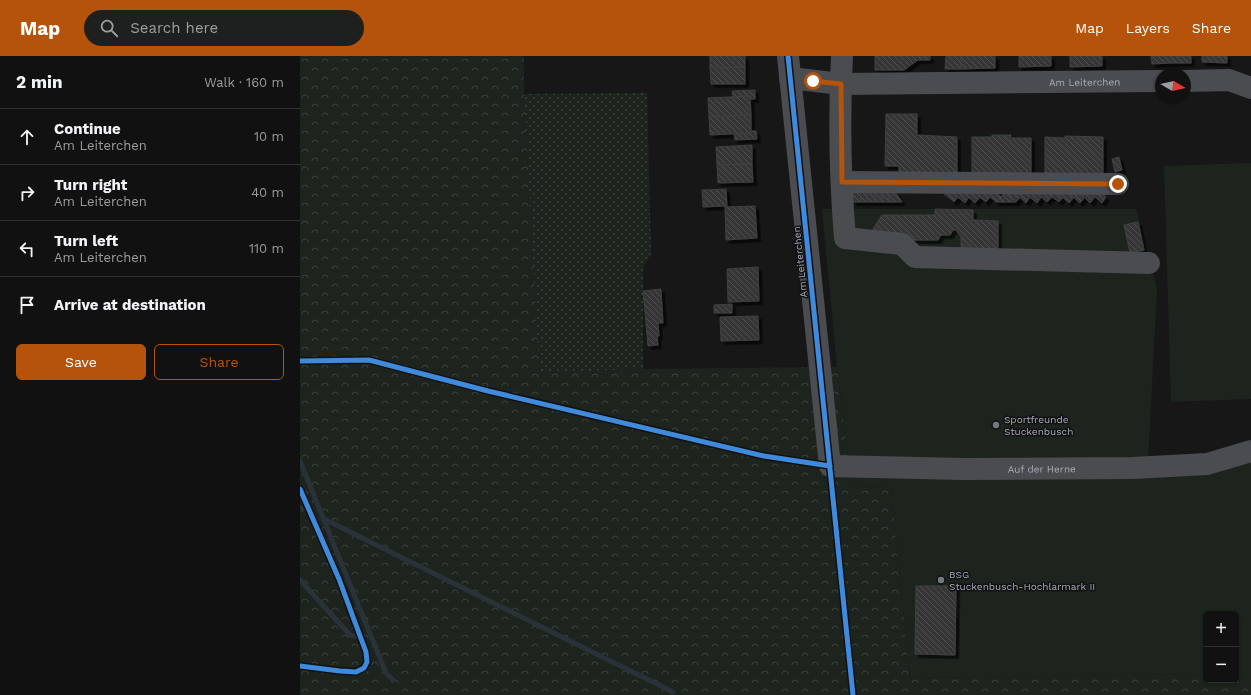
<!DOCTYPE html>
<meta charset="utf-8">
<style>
:root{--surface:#111;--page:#1e1f1f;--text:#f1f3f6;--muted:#9c9d9f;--line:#303131;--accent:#b45309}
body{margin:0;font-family:"Work Sans",sans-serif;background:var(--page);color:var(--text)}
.controls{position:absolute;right:12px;bottom:12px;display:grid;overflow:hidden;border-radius:6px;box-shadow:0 1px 3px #0004}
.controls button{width:36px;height:36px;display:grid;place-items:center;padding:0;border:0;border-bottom:1px solid var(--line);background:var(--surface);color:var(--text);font:20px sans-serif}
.compass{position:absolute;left:855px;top:12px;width:36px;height:36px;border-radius:50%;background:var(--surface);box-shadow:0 1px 3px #0004;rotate:99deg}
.stop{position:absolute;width:12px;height:12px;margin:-9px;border:3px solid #b45309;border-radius:50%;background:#fff}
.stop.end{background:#b45309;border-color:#fff;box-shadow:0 1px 4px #0008}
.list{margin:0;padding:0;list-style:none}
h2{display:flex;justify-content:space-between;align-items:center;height:52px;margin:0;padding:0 16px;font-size:17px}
h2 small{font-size:13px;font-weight:400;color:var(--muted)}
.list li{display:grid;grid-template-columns:26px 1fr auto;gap:12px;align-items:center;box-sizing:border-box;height:56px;padding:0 16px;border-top:1px solid var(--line)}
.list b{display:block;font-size:15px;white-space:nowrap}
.list p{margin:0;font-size:13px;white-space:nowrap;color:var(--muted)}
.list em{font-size:13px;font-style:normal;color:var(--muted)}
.actions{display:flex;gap:8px;padding:12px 16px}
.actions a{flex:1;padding:9px 0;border:1px solid var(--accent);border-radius:6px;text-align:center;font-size:14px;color:var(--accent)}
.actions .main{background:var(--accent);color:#fff}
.icon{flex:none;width:22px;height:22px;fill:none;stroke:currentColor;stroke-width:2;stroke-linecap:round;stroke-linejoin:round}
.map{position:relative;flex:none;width:951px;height:639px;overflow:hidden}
header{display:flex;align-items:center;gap:24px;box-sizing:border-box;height:56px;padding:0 20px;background:var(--accent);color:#fff}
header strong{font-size:19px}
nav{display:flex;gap:22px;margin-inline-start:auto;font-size:14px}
.search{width:280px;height:36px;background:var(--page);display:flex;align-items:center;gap:10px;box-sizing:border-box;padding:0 14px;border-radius:22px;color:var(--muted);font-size:15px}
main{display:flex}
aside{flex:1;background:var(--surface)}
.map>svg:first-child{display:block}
.grass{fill:url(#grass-dots)}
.forest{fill:url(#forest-crowns)}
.pitch{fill:#1d241e}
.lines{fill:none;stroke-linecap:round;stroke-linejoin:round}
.stream{stroke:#2a3239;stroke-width:5}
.building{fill:url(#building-back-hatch);stroke:#3f4043;filter:url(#shadow)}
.minor{stroke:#4b4c50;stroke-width:22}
.cycleway-casing{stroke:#111113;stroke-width:8}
.cycleway{stroke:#408adc;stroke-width:5}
.route{stroke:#b45309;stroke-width:5}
.poi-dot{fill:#757880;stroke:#111113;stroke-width:1.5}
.labels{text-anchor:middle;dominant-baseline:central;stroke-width:3;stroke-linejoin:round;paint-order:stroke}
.street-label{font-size:10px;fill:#a8adb8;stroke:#111113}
.poi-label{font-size:10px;fill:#a8adb8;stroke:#111113;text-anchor:start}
</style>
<header>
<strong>Map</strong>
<div class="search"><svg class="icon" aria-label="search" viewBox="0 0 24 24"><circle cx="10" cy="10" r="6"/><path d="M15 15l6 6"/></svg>Search here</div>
<nav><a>Map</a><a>Layers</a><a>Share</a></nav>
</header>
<main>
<aside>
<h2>2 min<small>Walk · 160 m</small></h2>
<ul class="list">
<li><svg class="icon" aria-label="ahead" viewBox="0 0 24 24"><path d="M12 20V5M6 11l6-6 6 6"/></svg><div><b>Continue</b><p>Am Leiterchen</p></div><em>10 m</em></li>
<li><svg class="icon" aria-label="right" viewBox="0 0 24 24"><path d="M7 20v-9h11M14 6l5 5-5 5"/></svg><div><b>Turn right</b><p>Am Leiterchen</p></div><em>40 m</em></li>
<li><svg class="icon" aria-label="left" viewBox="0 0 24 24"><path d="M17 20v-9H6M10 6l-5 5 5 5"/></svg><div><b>Turn left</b><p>Am Leiterchen</p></div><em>110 m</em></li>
<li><svg class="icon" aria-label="arrive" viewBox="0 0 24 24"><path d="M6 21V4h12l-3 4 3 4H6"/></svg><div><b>Arrive at destination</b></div></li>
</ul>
<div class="actions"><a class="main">Save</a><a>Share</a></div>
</aside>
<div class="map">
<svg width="951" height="639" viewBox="0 0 951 639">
<defs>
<pattern id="grass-dots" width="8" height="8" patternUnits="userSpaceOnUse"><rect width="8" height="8" fill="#1d241e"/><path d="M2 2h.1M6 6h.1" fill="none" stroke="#3b413d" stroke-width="1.8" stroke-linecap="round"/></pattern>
<pattern id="forest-crowns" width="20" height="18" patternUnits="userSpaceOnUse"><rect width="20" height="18" fill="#1d241e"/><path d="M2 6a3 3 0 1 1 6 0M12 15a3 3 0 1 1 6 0" fill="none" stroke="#3b413d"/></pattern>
<pattern id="building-back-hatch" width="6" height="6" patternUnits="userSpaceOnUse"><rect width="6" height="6" fill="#353536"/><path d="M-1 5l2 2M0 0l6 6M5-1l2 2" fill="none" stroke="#4f5051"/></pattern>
<filter id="shadow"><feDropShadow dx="3.5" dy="3.5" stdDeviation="0" flood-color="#0009"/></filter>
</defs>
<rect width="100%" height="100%" fill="#171717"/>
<!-- grass -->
<path class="grass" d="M347,37L351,197L343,212V313L239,317L224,38Z"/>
<!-- forest -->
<path class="forest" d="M0,0H224V38L239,317L343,313L537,311L552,431L591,432L610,622L906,618V624H936V618H951V639H0Z"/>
<!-- pitch -->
<g class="pitch">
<path d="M951,107V343L871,346L864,110Z"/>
<path d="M522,153H836L857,233L848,407L951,392V618H936V558H906V618L610,622L591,432L552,431L537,311Z"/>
</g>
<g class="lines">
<!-- stream -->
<g class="stream">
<path d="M0,405L86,617L93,624"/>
<path d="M0,452H1"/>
<path d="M24,463L373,636"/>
<path d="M0,524L50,579L55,580"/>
</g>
</g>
<!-- building -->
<g class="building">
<path d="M410,0H445V11L410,12Z"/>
<path d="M575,0H630V4H618L604,14H575Z"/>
<path d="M646,0H661V13H645Z"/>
<path d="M661,0H695V12L661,13Z"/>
<path d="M719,0H751V10L719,11Z"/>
<path d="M770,0H802V10L770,11Z"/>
<path d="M851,0H872V7L852,8Z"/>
<rect x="872" y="0" width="19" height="7"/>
<path d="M902,0H927V7L902,6Z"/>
<path d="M445,11V28H411L410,12Z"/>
<path d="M455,34V43H450V40L433,41L432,35Z"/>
<path d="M450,40L451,59L409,61L408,42Z"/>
<path d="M586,58H617V79L657,81V118L599,117V110H585Z"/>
<path d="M451,59V77L410,79L409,61Z"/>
<path d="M452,75H456L457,83L435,84L434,78L451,77Z"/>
<path d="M692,79H711L710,82H731V118H672V81H692Z"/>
<path d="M765,80L803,81V118H745V81L765,82Z"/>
<path d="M452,89V108L417,109L416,91Z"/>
<path d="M819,101L822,114L815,116L812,103Z"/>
<path d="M452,108L453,126L418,127L417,109Z"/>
<path d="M648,132L658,141L654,146L643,137Z"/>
<path d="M658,132L669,141L665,147L654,138Z"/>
<path d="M670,132L680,141L675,147L665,138Z"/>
<path d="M691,132L701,141L696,146L687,138Z"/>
<path d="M709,132L720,141L716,146L705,137Z"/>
<path d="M720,132L730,141L726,147L716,138Z"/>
<path d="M731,132L741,141L737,147L726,138Z"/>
<path d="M742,132L752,141L747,146L737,138Z"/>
<path d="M753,132L763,141L759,146L748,138Z"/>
<path d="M426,133L427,150L403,151L402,134Z"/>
<path d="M553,133H560L561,146H553Z"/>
<path d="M560,133H567V146H561Z"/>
<path d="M567,133H574L575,146H567Z"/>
<path d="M574,133H582V146H575Z"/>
<path d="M582,133H588L589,146H582Z"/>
<path d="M588,133H593L602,146H589Z"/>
<path d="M680,133L690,141L686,146L676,138Z"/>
<path d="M763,133L774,141L769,147L759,138Z"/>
<path d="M774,133L784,142L780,147L770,138Z"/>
<path d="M785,133L795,141L790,147L781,138Z"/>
<path d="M796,133L806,141L802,147L792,138Z"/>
<path d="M705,137L716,146H696Z"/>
<path d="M455,150L457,182L426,184L425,151Z"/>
<path d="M635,153L673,154V164L698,165V196H661V181L656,174H653L650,179H641L638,184H580L573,173L582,159H635Z"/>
<path d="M838,166L844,194L830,197L824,169Z"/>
<path d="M458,211L459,245L428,246L427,213Z"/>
<path d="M361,233L363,267H358L359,280H357L358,289L348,290L343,235Z"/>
<path d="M432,248V257H414V249Z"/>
<path d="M458,260L459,284L421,285L420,261Z"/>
<path d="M616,530H656L655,599L615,598Z"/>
</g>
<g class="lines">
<!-- minor -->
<g class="minor">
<path id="s1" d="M488,0L530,410L663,413L833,412L907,408L951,395"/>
<path d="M542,0C539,60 540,122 545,182L602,188L615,201L849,207"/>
<path id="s2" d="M490,22L541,28L861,25"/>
<path d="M885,25L929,24L951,32"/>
<path d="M542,126L818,128"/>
</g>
<defs>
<g id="cycleway">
<path d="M488,0L553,639"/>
<path d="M0,305L69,304L188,335L464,400L530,410"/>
<path d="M0,433L39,523L66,596L67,606L64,612L56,616L40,615L0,610"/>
</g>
</defs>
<!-- cycleway casing -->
<use href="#cycleway" class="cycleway-casing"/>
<!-- cycleway -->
<use href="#cycleway" class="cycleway"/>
</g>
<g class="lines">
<!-- route -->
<path class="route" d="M513,25L541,28L542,126L818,128"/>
</g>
<!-- markers -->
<g class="poi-dot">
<circle cx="696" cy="369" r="4"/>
<circle cx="641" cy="524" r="4"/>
</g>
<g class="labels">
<!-- street labels -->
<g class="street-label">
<text stroke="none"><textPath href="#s2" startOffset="295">Am Leiterchen</textPath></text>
<text transform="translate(500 206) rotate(-96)">Am Leiterchen</text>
<text stroke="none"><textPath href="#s1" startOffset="624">Auf der Herne</textPath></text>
</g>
<!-- poi labels -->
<g class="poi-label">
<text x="704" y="363">Sportfreunde<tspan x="704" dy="12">Stuckenbusch</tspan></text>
<text x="649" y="518">BSG<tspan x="649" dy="12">Stuckenbusch-Hochlarmark II</tspan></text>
</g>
</g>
</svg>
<div class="controls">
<button>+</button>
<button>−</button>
</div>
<svg class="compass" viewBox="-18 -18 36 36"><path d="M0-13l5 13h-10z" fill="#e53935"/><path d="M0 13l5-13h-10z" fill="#9c9d9f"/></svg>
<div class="stop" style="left:513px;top:25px"></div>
<div class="stop end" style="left:818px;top:128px"></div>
</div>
</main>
